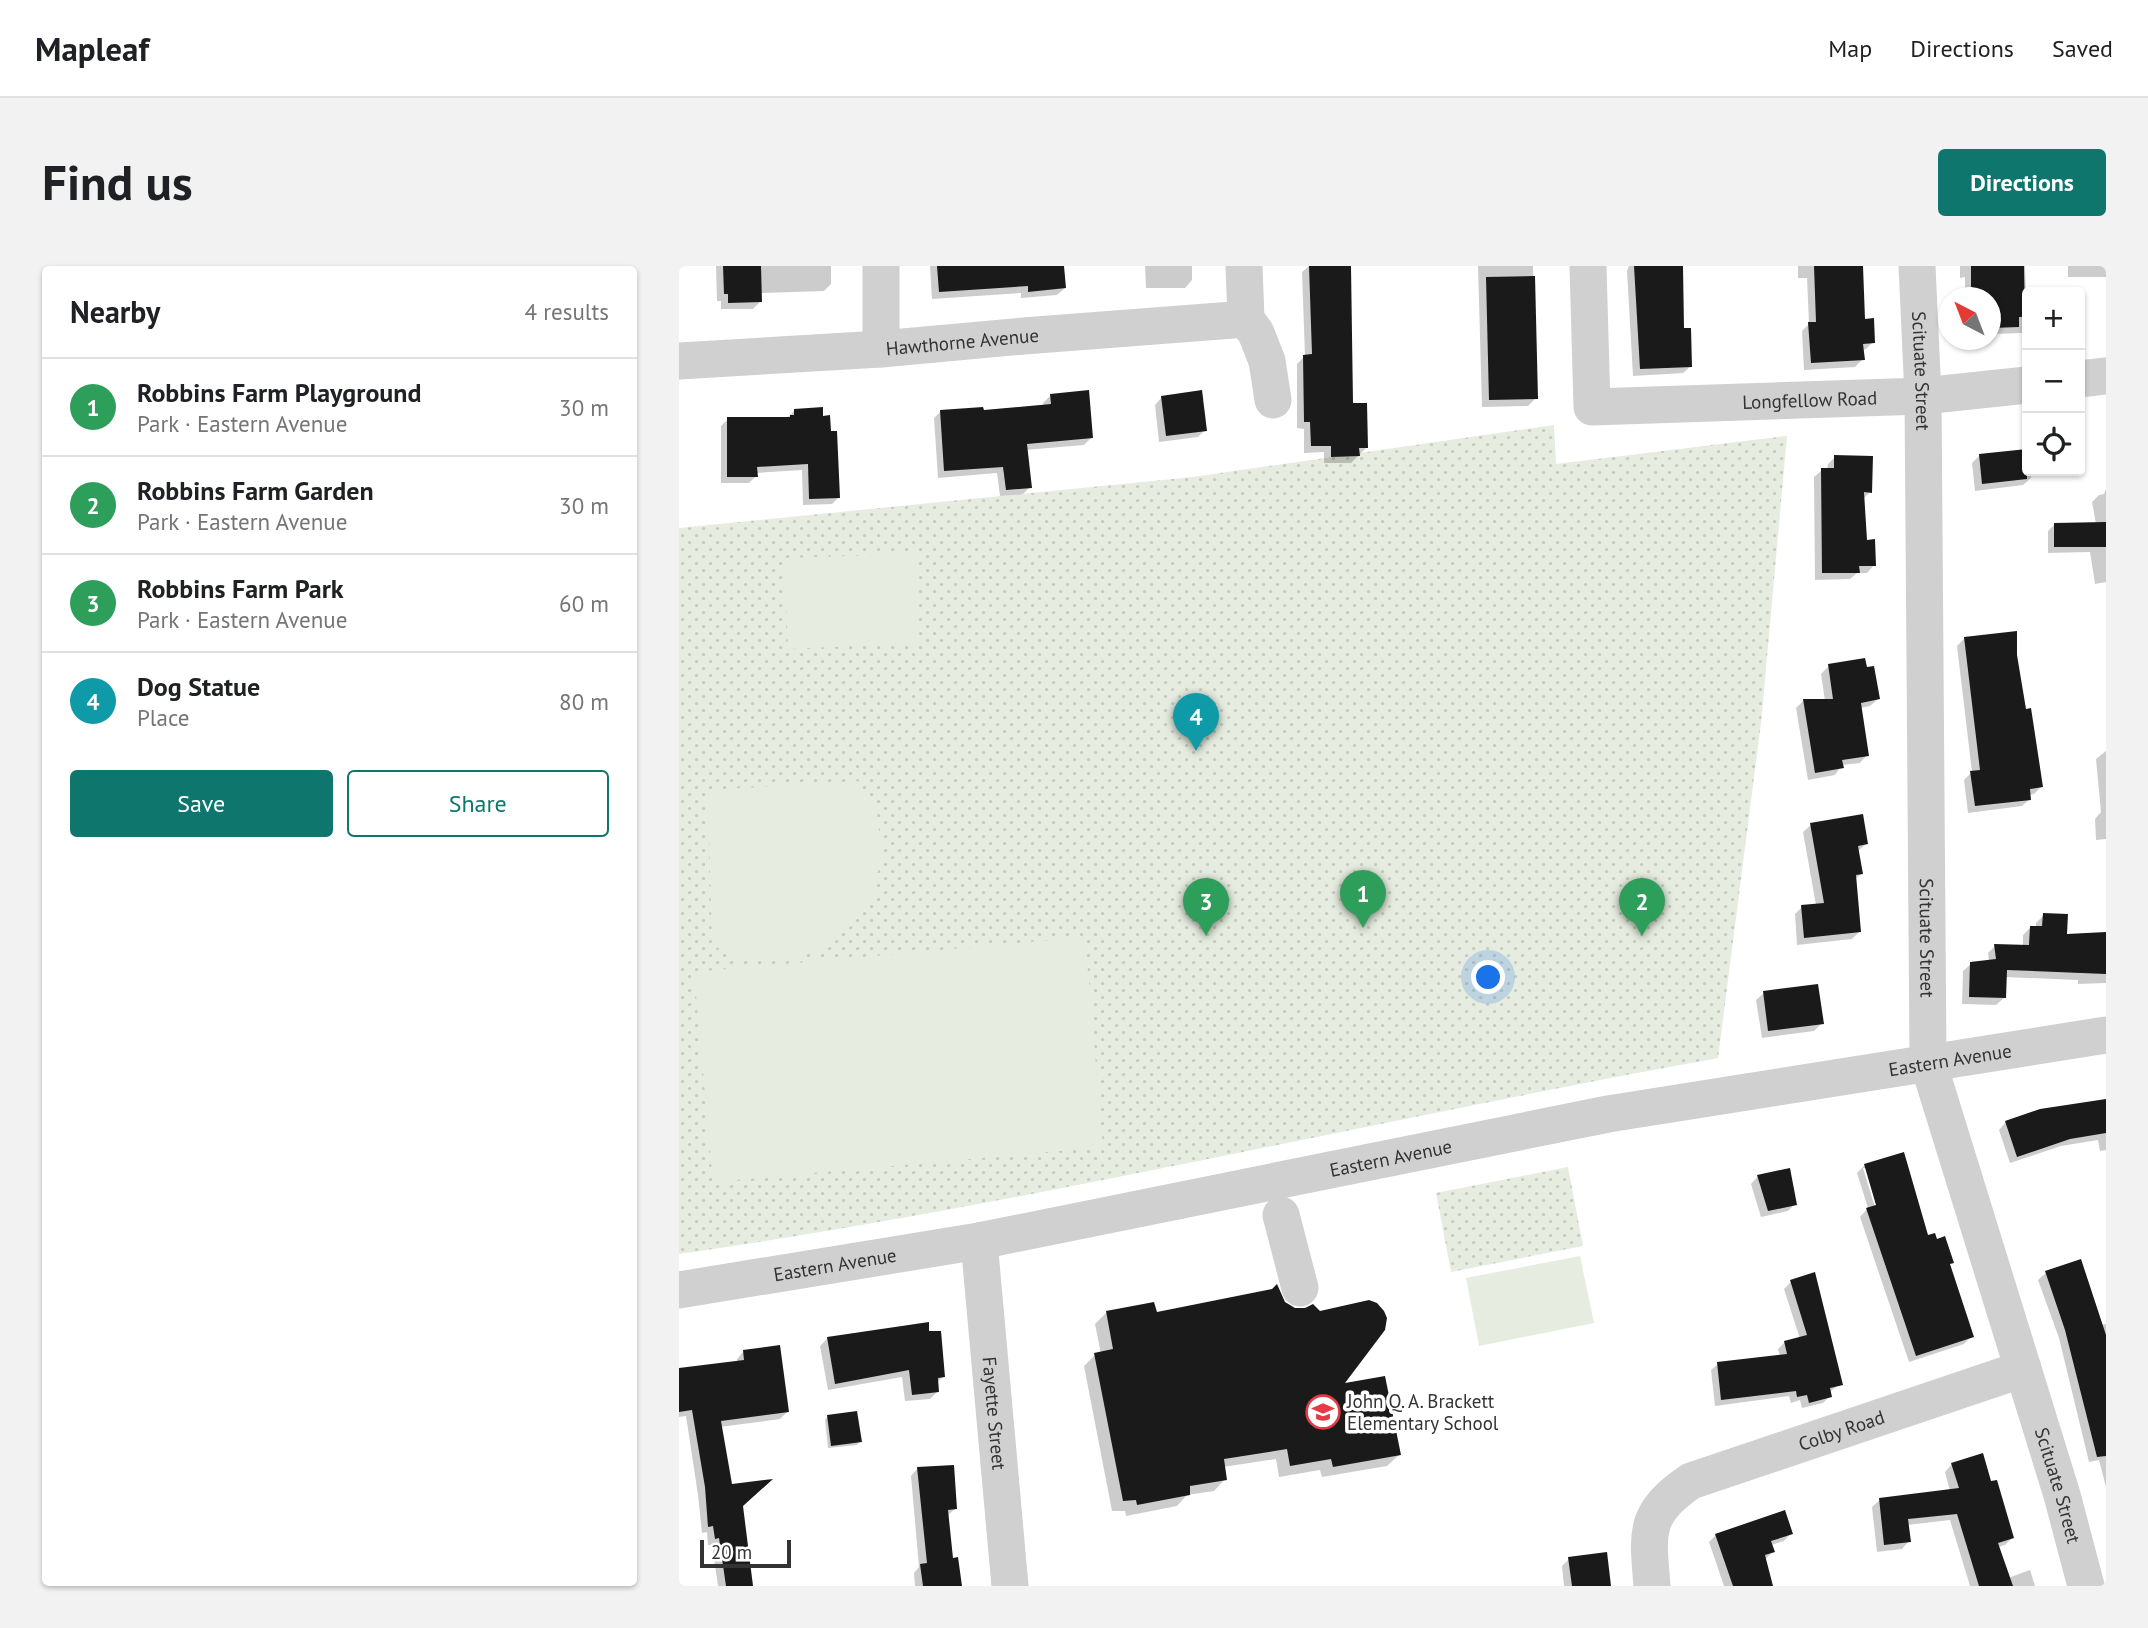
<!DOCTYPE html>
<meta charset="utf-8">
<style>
:root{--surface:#fff;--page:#f2f2f2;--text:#202124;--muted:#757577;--line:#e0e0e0;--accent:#0f766e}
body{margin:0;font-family:"PT Sans",sans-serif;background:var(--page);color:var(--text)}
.controls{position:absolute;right:21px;top:21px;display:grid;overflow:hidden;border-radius:7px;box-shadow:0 2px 5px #0004}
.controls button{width:63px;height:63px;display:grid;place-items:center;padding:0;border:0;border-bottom:2px solid var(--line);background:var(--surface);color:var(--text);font:35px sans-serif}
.compass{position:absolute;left:1259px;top:21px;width:63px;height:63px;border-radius:50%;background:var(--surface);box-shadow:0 2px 5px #0004;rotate:318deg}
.scale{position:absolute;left:21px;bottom:18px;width:91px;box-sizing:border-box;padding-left:7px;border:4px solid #333;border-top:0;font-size:19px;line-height:24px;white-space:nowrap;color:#333;-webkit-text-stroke:5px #fff;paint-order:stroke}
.you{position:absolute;left:810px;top:712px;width:24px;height:24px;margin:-18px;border:5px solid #fff;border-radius:50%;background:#1a73e8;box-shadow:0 0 0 10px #1a73e833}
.badge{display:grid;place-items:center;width:46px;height:46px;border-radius:50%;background:var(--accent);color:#fff;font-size:23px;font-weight:700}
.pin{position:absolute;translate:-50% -58px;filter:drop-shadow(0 2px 4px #0008)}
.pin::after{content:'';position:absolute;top:37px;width:24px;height:21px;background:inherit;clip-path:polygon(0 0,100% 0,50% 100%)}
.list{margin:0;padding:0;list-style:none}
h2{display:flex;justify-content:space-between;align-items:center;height:91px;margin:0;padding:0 28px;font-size:30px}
h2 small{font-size:23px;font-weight:400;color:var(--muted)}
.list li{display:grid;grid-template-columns:46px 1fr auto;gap:21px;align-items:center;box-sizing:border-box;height:98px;padding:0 28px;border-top:2px solid var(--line)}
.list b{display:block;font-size:26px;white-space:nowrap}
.list p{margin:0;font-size:23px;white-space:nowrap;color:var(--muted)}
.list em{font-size:23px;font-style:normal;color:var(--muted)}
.actions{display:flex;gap:14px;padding:21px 28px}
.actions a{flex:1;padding:16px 0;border:2px solid var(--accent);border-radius:7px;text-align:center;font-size:24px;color:var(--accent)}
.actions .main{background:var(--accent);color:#fff}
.icon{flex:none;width:38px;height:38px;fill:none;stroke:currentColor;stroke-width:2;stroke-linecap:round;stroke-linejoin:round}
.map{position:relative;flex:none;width:1427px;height:1320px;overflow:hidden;border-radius:7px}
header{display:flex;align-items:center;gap:42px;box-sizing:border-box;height:98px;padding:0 35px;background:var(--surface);border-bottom:2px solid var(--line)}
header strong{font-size:33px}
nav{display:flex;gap:38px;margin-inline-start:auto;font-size:24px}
.intro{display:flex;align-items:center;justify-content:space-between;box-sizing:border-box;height:168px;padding:0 42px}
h1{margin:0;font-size:49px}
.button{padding:18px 32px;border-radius:7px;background:var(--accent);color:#fff;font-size:24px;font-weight:700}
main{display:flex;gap:42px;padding:0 42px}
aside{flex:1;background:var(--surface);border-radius:7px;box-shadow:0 2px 5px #0004}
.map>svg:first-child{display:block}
.park{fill:url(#park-dots)}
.pitch{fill:#e6ecdf}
.shadow{fill:#0003;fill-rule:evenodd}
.building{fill:#1a1a1a}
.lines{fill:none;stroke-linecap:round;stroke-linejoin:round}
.minor{stroke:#d0d0d0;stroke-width:37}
.labels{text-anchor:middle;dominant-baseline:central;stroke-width:7;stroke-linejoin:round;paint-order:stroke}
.street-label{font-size:19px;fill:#333;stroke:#fff}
.poi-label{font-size:19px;fill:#333;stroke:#fff;text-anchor:start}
</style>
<header>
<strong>Mapleaf</strong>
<nav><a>Map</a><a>Directions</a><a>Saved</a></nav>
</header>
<div class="intro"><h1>Find us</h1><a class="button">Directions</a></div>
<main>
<aside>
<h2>Nearby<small>4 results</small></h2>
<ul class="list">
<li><span class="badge" style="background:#2e9e5b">1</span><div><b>Robbins Farm Playground</b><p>Park · Eastern Avenue</p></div><em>30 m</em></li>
<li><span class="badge" style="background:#2e9e5b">2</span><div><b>Robbins Farm Garden</b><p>Park · Eastern Avenue</p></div><em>30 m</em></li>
<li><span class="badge" style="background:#2e9e5b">3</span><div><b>Robbins Farm Park</b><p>Park · Eastern Avenue</p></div><em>60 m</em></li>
<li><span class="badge" style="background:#0f9aa8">4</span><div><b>Dog Statue</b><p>Place</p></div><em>80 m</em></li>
</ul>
<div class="actions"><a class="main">Save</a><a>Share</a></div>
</aside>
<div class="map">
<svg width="1427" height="1320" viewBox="0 0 1427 1320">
<defs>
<pattern id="park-dots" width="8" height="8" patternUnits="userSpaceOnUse" patternTransform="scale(1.75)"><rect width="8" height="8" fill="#e6ecdf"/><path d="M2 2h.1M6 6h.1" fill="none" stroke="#c6cbc0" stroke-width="1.8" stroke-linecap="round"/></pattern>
</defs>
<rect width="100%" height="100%" fill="#fff"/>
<!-- park -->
<g class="park">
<path d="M875,159L877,198L1108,170L1082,457L1039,792C692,855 349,938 0,988V262L514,211Z"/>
<path d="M889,901L904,980L772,1006L757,927Z"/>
</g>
<!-- pitch -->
<g class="pitch">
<path d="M236,288L238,377L109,383L105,292Z"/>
<path d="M179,515L198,548L203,587L194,628L172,660L138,685L101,695L62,693L33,679L29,524Z"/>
<path d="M406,671L424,881L34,916L15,706Z"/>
<path d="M901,990L915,1057L800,1080L787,1012Z"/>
</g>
<!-- shadow -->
<g class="shadow">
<path d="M37,0H152V18L145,25L81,27V36L74,43H42V35H38Z"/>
<path d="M251,0H384L386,22L378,29L342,32V27L253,33Z"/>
<path d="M466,0H513V14L506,22H467Z"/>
<path d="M630,0H670L672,139L687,182L672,197H645V186L625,187V163L618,162V98L626,90L623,6Z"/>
<path d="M799,0H854L857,132L849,140L803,141Z"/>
<path d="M950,0H1002L1004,64L1012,100L1004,107L954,110L948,5Z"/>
<path d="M1119,0H1182L1184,54L1194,76L1187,83L1183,84L1184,93L1176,101L1125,104L1123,65L1130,58L1128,12H1119Z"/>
<path d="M1281,0H1346L1348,62L1344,67L1311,68V32H1286V11L1281,12Z"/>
<rect x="1389" y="0" width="38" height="11"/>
<path d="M371,130L412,172L405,179L346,184L351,221L344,228L321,230L318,207L259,212L255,152L262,145L303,146L365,140L364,137Z"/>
<path d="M483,131L526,164L519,171L480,176L476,139Z"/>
<path d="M115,145L160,231L153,238L124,239L123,204L77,207V210L70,217H42V160L49,153L109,151Z"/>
<path d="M1348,185V205H1351L1352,212L1344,219L1296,225L1293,197L1300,190Z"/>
<path d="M1156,191L1191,226L1184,233L1186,276L1195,299L1188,307H1178L1171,313L1136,314L1135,211L1143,204H1148L1149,198Z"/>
<path d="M1427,223V316L1416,318L1411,286L1369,287V265L1375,259L1417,258L1413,236L1420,229L1425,228Z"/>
<path d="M1286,372L1337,389L1345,445L1362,521L1355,528L1350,529L1351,533L1343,540L1289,547L1285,514L1293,506L1278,380Z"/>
<path d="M1150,400L1199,433L1191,440L1181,442L1188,489L1181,497L1163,499L1156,509L1129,514L1117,442L1124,435H1146L1142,408Z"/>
<path d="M1427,485V573L1417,574L1416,553L1422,546L1417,493Z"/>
<path d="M1132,559L1187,578L1178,586L1182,608L1175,614L1180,666L1173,673L1118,679L1116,648L1123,641L1137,639L1124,566Z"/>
<path d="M1365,649L1386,670L1427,668V717L1399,718V714L1326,711L1325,732L1317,739L1283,738L1284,705L1292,698L1310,695L1309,687L1316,680L1344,681V669L1352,661L1357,662V657Z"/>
<path d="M1085,727L1143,757L1135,765L1083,772L1077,734Z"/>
<path d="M1427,835V884L1421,885L1419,874L1382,880L1331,897L1320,864L1327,856Z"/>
<path d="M1224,888L1248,971L1255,969L1257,975L1265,973L1273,996L1270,999L1293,1070L1285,1078L1230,1096L1181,951L1189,942L1178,907L1186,899ZM1184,902H1188L1201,947L1198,948Z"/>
<path d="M1079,910L1116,938L1109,945L1082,951L1072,918Z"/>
<path d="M1367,1007L1422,1059L1427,1058V1221L1420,1194L1410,1196L1380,1072L1359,1014Z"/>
<path d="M1112,1016L1162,1118L1150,1126L1151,1130L1144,1137L1123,1142L1121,1134L1112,1137L1110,1130L1036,1140L1032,1104L1039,1098L1101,1090L1099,1083L1106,1076L1121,1073L1105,1023Z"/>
<path d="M604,1037L662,1120L720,1189L708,1200L643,1211L641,1204L600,1211L597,1193L544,1201L546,1213L535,1225L508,1229L498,1240L447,1250L446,1245H433L405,1100L416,1089L422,1088L416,1058L427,1047L476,1048Z"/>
<path d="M249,1067L264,1111L257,1117L258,1126L251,1133L226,1135L223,1111L149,1124L141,1080L149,1072Z"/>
<path d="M65,1085L108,1146L101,1153L41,1161L52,1220L62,1240L74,1320H39L33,1279H29L28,1266L23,1267L19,1229L7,1150L0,1151V1104L58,1097V1093Z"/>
<path d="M149,1150L181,1175L178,1179L149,1182L146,1154Z"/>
<path d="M1273,1198L1311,1217L1333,1272L1326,1279L1319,1281L1329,1312L1351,1304L1356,1320H1291L1271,1254L1228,1259L1230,1275L1223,1283L1198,1286L1193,1241L1201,1234L1271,1225L1266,1206Z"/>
<path d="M239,1202L276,1243L268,1250L272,1294L281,1320H236L235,1307L240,1301L232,1210Z"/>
<path d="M1112,1267L1105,1275L1092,1279L1094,1285L1086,1294L1092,1320H1045L1030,1276L1037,1269Z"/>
<path d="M890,1293L931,1320H885L883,1300Z"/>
</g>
<!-- building -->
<g class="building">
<path d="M44,0H82L83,36L49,37V28H45Z"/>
<path d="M258,0H385L387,22L349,26V20L260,26Z"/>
<path d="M630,0H672L674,137H688L689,182H680L681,190L652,191V180H632L631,156H625L624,89L633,88Z"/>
<path d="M955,0H1004L1005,62H1012L1013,101L961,103Z"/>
<path d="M1135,0H1184L1186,53L1195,52L1196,77L1184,78L1186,94L1132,97L1129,56H1137Z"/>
<path d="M1292,0H1345L1346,51H1340V61L1312,62V32H1292Z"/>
<path d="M856,10L859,133L810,134L807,11Z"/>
<path d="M410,124L414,172L348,178L353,222L327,224L324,201L265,205L261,144L304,141L305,144L372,138L371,128Z"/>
<path d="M523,124L528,165L487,170L482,130Z"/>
<path d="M144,141V150L151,149L152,165H158L161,232L130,233L129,198L78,201L79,211H48V151H111V149H115V143Z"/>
<path d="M1348,183V213L1303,218L1300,188Z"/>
<path d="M1155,189L1194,190L1193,227L1185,226L1188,274L1196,273L1197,300H1180L1181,307H1143L1142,202H1155Z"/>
<path d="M1427,256V281H1375V257Z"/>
<path d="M1338,365V389L1347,443L1352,442L1364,521L1351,523L1352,534L1296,540L1291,505L1301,504L1285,371Z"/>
<path d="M1186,392L1188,401L1195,400L1201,433L1182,437L1190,490L1163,494L1165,502L1136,507L1124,433H1154L1149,398Z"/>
<path d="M1184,548L1189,578L1179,580L1184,608L1177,609L1182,666L1125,672L1122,639L1145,637L1131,557Z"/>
<path d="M1364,647L1389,648L1388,668L1427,666V708L1328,704L1327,732L1290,731L1291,696L1317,693L1315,678L1350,679L1351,660H1363Z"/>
<path d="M1139,718L1145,758L1089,765L1084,725Z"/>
<path d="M1427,833V867L1391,873L1338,891L1326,855L1361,843Z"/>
<path d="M1225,886L1249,969L1256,967L1258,973L1266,970L1275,997L1271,998L1295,1071L1237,1090L1187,942L1197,939L1185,898Z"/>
<path d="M1111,902L1118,939L1089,945L1078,909Z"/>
<path d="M1402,993L1427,1069V1190L1418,1191L1386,1064L1366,1005Z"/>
<path d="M1136,1006L1164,1119L1151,1122L1153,1131L1130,1137L1128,1129L1118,1131L1117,1125L1042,1134L1038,1096L1108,1088L1105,1075L1128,1069L1111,1014Z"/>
<path d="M598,1018L606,1036L616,1042H626L634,1038L641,1045L690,1034L698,1037L705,1045L708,1052L706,1064L666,1117L706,1110L722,1189L654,1201L652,1193L611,1200L608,1183L545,1193L548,1214L511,1220V1229L458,1239L457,1234L444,1235L415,1087L434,1083L427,1045L475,1036L478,1046L593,1023Z"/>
<path d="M250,1056V1065H262L266,1111L259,1112L260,1126L233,1129L230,1104L156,1118L148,1071Z"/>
<path d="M101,1079L110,1146L42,1155L53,1218L94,1213L64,1240L74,1320H47L40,1272L36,1273L34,1260L29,1261L26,1221L13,1144L0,1146V1102L65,1094L64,1084Z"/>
<path d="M178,1145L183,1176L152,1180L148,1149Z"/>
<path d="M1304,1187L1312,1215L1318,1214L1335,1272L1319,1277L1334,1320H1300L1278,1248L1229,1253L1232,1276L1205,1279L1200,1232L1280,1222L1272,1197Z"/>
<path d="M275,1199L278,1243L269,1244L274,1292L279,1291L283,1320H244L241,1298L248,1297L238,1201Z"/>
<path d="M1106,1244L1114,1268L1092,1275L1096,1286L1086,1289L1094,1320H1054L1036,1268Z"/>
<path d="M928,1286L932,1320H893L889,1291Z"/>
</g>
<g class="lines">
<!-- minor -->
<g class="minor">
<path d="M202,0V83"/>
<path d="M565,0L567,53L577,67L588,95L594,134"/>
<path id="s1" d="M909,0L913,141L1244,130L1348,119"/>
<path id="s2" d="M1238,0L1244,130L1249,796L1383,1229L1407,1320"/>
<path id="s3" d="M0,95L202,83L345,70L567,53"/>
<path d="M1401,113L1427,110"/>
<path d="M602,949L621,1022"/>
<path id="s4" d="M300,975L331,1320"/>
<path id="s5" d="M0,1024L300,975L929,848L1427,769"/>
<path id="s6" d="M973,1320C969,1268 963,1248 1012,1215L1344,1103"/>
</g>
</g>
<!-- icons -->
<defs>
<symbol id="school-ring" viewBox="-11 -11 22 22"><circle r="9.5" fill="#fff" stroke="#e63946" stroke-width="1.5"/><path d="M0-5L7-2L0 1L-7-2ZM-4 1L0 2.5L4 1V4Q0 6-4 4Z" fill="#e63946"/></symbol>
</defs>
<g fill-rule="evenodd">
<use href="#school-ring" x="625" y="1127" width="38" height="38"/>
</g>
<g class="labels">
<!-- street labels -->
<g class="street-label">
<text stroke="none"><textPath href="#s3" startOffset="284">Hawthorne Avenue</textPath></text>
<text stroke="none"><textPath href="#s2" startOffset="105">Scituate Street</textPath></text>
<text stroke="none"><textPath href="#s1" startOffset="359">Longfellow Road</textPath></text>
<text stroke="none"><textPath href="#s2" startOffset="672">Scituate Street</textPath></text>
<text stroke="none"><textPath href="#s5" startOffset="1292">Eastern Avenue</textPath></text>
<text stroke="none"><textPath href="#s5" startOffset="724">Eastern Avenue</textPath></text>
<text stroke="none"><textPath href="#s5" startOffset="158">Eastern Avenue</textPath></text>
<text stroke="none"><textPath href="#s4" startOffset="173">Fayette Street</textPath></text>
<text stroke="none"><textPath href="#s6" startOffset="280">Colby Road</textPath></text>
<text stroke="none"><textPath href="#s2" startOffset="1239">Scituate Street</textPath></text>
</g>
<!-- poi labels -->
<g class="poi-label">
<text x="668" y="1135">John Q. A. Brackett<tspan x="668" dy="22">Elementary School</tspan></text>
</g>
</g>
</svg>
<div class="controls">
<button>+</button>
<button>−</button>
<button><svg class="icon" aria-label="locate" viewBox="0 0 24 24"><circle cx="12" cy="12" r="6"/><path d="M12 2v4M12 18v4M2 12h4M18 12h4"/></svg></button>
</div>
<svg class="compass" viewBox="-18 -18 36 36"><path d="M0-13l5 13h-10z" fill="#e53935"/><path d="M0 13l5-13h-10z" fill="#757577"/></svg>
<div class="scale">20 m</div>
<div class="you"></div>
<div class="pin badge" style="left:684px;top:662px;background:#2e9e5b">1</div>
<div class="pin badge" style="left:963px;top:670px;background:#2e9e5b">2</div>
<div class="pin badge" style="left:527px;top:670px;background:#2e9e5b">3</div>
<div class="pin badge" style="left:517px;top:485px;background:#0f9aa8">4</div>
</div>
</main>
